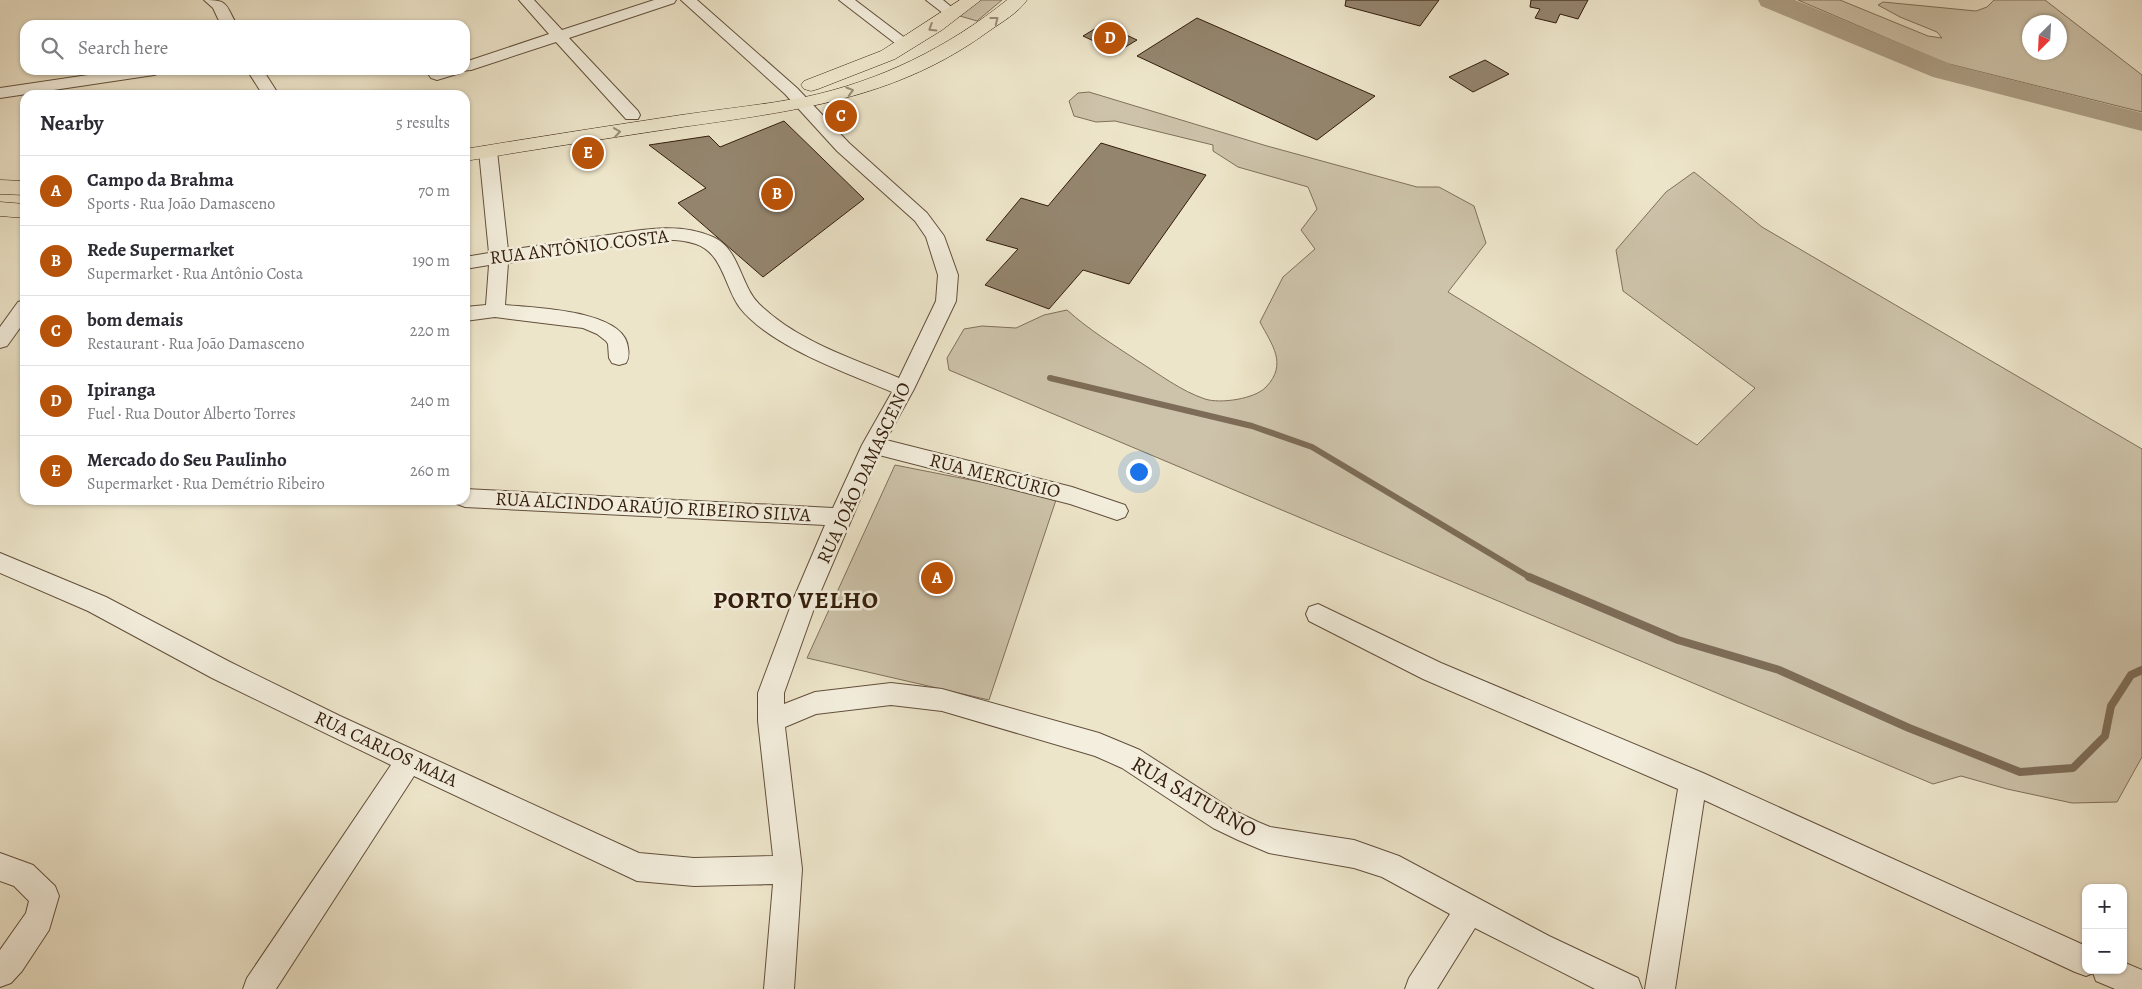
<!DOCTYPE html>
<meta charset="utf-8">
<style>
:root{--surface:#fff;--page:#f7f7f7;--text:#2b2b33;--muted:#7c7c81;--line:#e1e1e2;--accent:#b45309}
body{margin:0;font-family:Alegreya,serif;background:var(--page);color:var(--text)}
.controls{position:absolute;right:15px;bottom:15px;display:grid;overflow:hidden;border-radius:10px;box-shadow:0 1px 4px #0004}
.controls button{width:45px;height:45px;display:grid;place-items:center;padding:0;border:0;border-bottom:1px solid var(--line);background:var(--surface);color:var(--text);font:25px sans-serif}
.compass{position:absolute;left:2022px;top:15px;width:45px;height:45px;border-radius:50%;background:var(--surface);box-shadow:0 1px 4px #0004;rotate:204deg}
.you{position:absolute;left:1138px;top:471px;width:18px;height:18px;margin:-12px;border:4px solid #fff;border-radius:50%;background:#1a73e8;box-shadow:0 0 0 8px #1a73e833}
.badge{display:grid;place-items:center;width:32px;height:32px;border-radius:50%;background:var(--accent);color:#fff;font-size:16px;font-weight:700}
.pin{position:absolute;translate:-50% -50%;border:2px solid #fff;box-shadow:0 1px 5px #0006}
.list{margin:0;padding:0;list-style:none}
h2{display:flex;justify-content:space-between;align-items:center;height:65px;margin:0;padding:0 20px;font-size:21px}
h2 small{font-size:16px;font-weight:400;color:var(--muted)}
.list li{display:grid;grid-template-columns:32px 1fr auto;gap:15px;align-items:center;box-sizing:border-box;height:70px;padding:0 20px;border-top:1px solid var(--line)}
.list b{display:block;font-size:19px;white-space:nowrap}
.list p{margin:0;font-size:16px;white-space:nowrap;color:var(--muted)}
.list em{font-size:16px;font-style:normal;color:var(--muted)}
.icon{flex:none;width:28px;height:28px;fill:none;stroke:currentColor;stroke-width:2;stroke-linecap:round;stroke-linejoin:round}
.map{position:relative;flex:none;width:2142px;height:989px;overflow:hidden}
.search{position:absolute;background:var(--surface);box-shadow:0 1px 4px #0004;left:20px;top:20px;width:450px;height:55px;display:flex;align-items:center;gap:12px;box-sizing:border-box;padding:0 18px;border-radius:15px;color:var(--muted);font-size:19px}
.panel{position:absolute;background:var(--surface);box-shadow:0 1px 4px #0004;left:20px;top:90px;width:450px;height:415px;border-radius:15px}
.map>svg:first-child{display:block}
.green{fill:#cdc3aa;stroke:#80705a;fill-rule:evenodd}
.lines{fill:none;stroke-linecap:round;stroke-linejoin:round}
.stream-far1{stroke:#7d6c57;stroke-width:6}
.stream{stroke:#7d6c57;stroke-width:8}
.river{fill:#aea189;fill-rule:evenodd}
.building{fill:#94856e;stroke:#331d0b}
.minor-casing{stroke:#624f3b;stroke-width:2}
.major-casing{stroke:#331d0b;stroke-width:1}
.minor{fill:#f3eedd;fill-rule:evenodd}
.major{fill:#ede5ca;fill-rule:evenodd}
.oneway{stroke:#998b74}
.labels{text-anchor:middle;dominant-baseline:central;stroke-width:5;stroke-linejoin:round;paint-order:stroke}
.street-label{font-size:19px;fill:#331d0b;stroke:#f3eedd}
.near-street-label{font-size:22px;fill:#331d0b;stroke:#f3eedd}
.district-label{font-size:24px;font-weight:bold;letter-spacing:1px;fill:#331d0b;stroke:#f3eedd}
</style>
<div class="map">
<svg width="2142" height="989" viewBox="0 0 2142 989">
<rect width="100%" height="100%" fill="#ede5ca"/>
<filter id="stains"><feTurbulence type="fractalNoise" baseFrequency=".004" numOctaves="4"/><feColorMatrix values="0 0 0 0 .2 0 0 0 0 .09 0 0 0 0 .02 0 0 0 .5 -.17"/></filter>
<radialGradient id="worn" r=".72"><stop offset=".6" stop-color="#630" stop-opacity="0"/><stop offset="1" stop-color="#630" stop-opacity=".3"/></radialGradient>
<!-- green -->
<g class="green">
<path d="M977,0H1002L977,21L960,16Z"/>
<path d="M1798,0H1840L1928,36L1942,38L1937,32L1900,17L1878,5L1883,2L1976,11L1987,7L1994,0H2045L2142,75V112L1945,63ZM2060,22V52H2030V22Z"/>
<path d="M1089,92L1267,146L1417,187H1439L1474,206L1486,243L1448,292L1697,445L1755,388L1623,291L1616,250L1666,192L1694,172L1762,227L2142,449V757L2117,802L2072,803L2007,789L1961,776L1933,784L949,370L947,358L964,329L982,326L1016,328L1044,315L1067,310C1089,330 1114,345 1138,361C1159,374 1181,391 1205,399C1220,404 1255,399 1266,387C1288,364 1272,345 1260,322L1283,277L1315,249L1301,230L1317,209L1308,187L1238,167L1213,151V145L1115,121L1096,122L1074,116L1069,101L1078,93Z"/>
<path d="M895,465L1057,497L989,700L807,658Z"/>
</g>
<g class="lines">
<!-- stream-far1 -->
<path class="stream-far1" d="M1050,378L1252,426L1312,447L1531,578"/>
<!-- stream -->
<path class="stream" d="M1529,577L1678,640L1779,670L1909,728L2020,772L2073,768L2105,736L2111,706L2131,675L2142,670"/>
<!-- river -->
<path class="river" d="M1758,0H1795L1953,65L2142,113V131L1933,77L1761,6Z"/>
</g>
<!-- building -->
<g class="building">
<path d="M1346,0H1439L1420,26L1345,6Z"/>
<path d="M1531,0H1588L1578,19L1560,14L1556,23L1535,18L1540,9L1530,7Z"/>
<path d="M1197,18L1375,96L1317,140L1137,56Z"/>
<path d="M1103,24L1137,40L1117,52L1083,36Z"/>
<path d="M1485,60L1509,74L1473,92L1449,77Z"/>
<path d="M784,121L864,199L763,277L678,203L706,188L649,145L709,136L720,147Z"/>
<path d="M1101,143L1206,175L1129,284L1083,270L1049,309L985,285L1018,249L986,240L1021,198L1048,206Z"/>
</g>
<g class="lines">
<defs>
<g id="minor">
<path d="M204,0C229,0 225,4 237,25H221L213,8Z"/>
<path d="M519,0H534L562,30L654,0H676L674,3L569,38L638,111L640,115L638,119H626L556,42L471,70L461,71L460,73L437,80L431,78L429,75L431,72L465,70V62L549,34Z"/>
<path d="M681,0H697L797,88L849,143L927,213L944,236L958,275L956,301L914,389L886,440L1072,487L1125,505L1128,511L1125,517L1117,520L1070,504L879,455L817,600L784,693V704L815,692L891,683L942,689L1099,733L1140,750L1233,810L1258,822L1270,827L1354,840L1399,856L1549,936L1638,978L1642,989H1595L1475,928L1437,989H1405L1409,978L1450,914L1382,877L1354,868L1269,853L1238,840L1213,828L1122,768L1095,756L942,711L891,705L816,714L785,727L802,869L794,989H764L773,884L694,886L637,881L414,776L276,989H243L247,978L391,765L212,678L88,611L0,573V553L106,597L230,662L340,716L639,853L694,858L773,856L758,721V693L793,600L825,525L465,507L457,504L455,500H465V489L833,508L862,445L892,392C847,373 771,347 740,308C725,288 723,253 696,244C667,234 631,244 602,248C571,253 539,258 508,263L505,305C534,308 626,310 628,348C629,354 629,358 626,363L619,365L612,363L609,358L608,344L606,341L597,334L583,328L495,317L465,321V307L486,305L489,265L465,269V257L489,253L479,151L482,147L488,146L494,147L497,151L508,250C536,246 565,242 594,237C632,232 676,220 713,237C740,249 740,285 759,304C797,341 851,358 899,378L936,301L938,275L926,237L915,221L837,151L785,94Z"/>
<path d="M839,0H855L913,44L910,47H900Z"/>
<path d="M926,0H943L960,14L958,17H948Z"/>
<path d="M122,70H162L160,73L154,75L0,98V88Z"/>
<path d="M247,70H263L279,95H263Z"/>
<path d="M25,300V321L7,346L0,348V327L18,302Z"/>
<path d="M1318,604L1441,663L1703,773L2086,946V970H2123V962L2142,970V989H2115L2096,981L2093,973L2086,976L2075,972L1704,800L1675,989H1645L1678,789L1423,679L1309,621L1306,614L1309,607Z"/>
<path d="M0,853L33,865L55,886L59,896L49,930L22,971L11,983L0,987V950L26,913L29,901L14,886L0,881Z"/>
</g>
<g id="major">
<path d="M960,0H981L942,30L895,59L818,89L811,91L804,89L801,85L804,81L881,51Z"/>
<path d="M1007,0H1027C1018,13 1002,22 989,31C895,100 793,111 682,127C610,138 537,149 465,161V149C537,137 609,126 681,115C722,109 764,105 805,97C880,81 947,48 1007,0Z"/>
<path d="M0,180L25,181V195L0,194Z"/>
<path d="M0,202L25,204V218L0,216Z"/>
</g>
</defs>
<!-- minor casing -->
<use href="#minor" class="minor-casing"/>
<!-- major casing -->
<use href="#major" class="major-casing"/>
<!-- minor -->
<use href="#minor" class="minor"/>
<!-- major -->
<use href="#major" class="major"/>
</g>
<!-- one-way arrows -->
<defs><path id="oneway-chevron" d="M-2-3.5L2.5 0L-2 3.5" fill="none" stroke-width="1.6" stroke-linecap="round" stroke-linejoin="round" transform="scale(1.25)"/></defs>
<g class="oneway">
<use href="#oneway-chevron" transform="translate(995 20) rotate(-38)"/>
<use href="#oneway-chevron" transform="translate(932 28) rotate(148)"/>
<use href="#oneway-chevron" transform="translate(850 91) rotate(-16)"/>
<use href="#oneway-chevron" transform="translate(617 132) rotate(-8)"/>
</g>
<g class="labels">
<!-- street labels -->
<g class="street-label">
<text transform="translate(579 247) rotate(-7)">RUA ANTÔNIO COSTA</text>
<text transform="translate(864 473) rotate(-65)">RUA JOÃO DAMASCENO</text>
<text transform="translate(995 476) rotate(14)">RUA MERCÚRIO</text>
<text transform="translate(653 507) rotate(3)">RUA ALCINDO ARAÚJO RIBEIRO SILVA</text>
<text transform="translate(386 749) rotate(25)">RUA CARLOS MAIA</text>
</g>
<!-- near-street labels -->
<g class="near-street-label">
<text transform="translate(1194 797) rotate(30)">RUA SATURNO</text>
</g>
<!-- district labels -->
<g class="district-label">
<text x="796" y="600">PORTO VELHO</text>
</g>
</g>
<rect width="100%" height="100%" filter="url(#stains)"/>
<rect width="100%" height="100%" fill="url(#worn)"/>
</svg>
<div class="controls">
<button>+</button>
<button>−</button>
</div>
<svg class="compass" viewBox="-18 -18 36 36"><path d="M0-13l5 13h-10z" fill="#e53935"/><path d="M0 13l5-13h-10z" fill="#7c7c81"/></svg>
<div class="you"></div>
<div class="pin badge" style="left:937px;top:578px">A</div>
<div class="pin badge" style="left:777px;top:194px">B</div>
<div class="pin badge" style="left:841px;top:116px">C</div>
<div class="pin badge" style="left:1110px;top:38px">D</div>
<div class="pin badge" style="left:588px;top:153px">E</div>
<div class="search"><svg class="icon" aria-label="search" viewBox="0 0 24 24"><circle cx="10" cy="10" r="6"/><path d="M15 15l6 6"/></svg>Search here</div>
<section class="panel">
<h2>Nearby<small>5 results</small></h2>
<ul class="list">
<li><span class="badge">A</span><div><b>Campo da Brahma</b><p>Sports · Rua João Damasceno</p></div><em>70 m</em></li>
<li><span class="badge">B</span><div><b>Rede Supermarket</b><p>Supermarket · Rua Antônio Costa</p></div><em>190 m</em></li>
<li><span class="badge">C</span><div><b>bom demais</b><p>Restaurant · Rua João Damasceno</p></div><em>220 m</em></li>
<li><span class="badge">D</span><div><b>Ipiranga</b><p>Fuel · Rua Doutor Alberto Torres</p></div><em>240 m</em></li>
<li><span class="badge">E</span><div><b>Mercado do Seu Paulinho</b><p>Supermarket · Rua Demétrio Ribeiro</p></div><em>260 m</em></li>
</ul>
</section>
</div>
